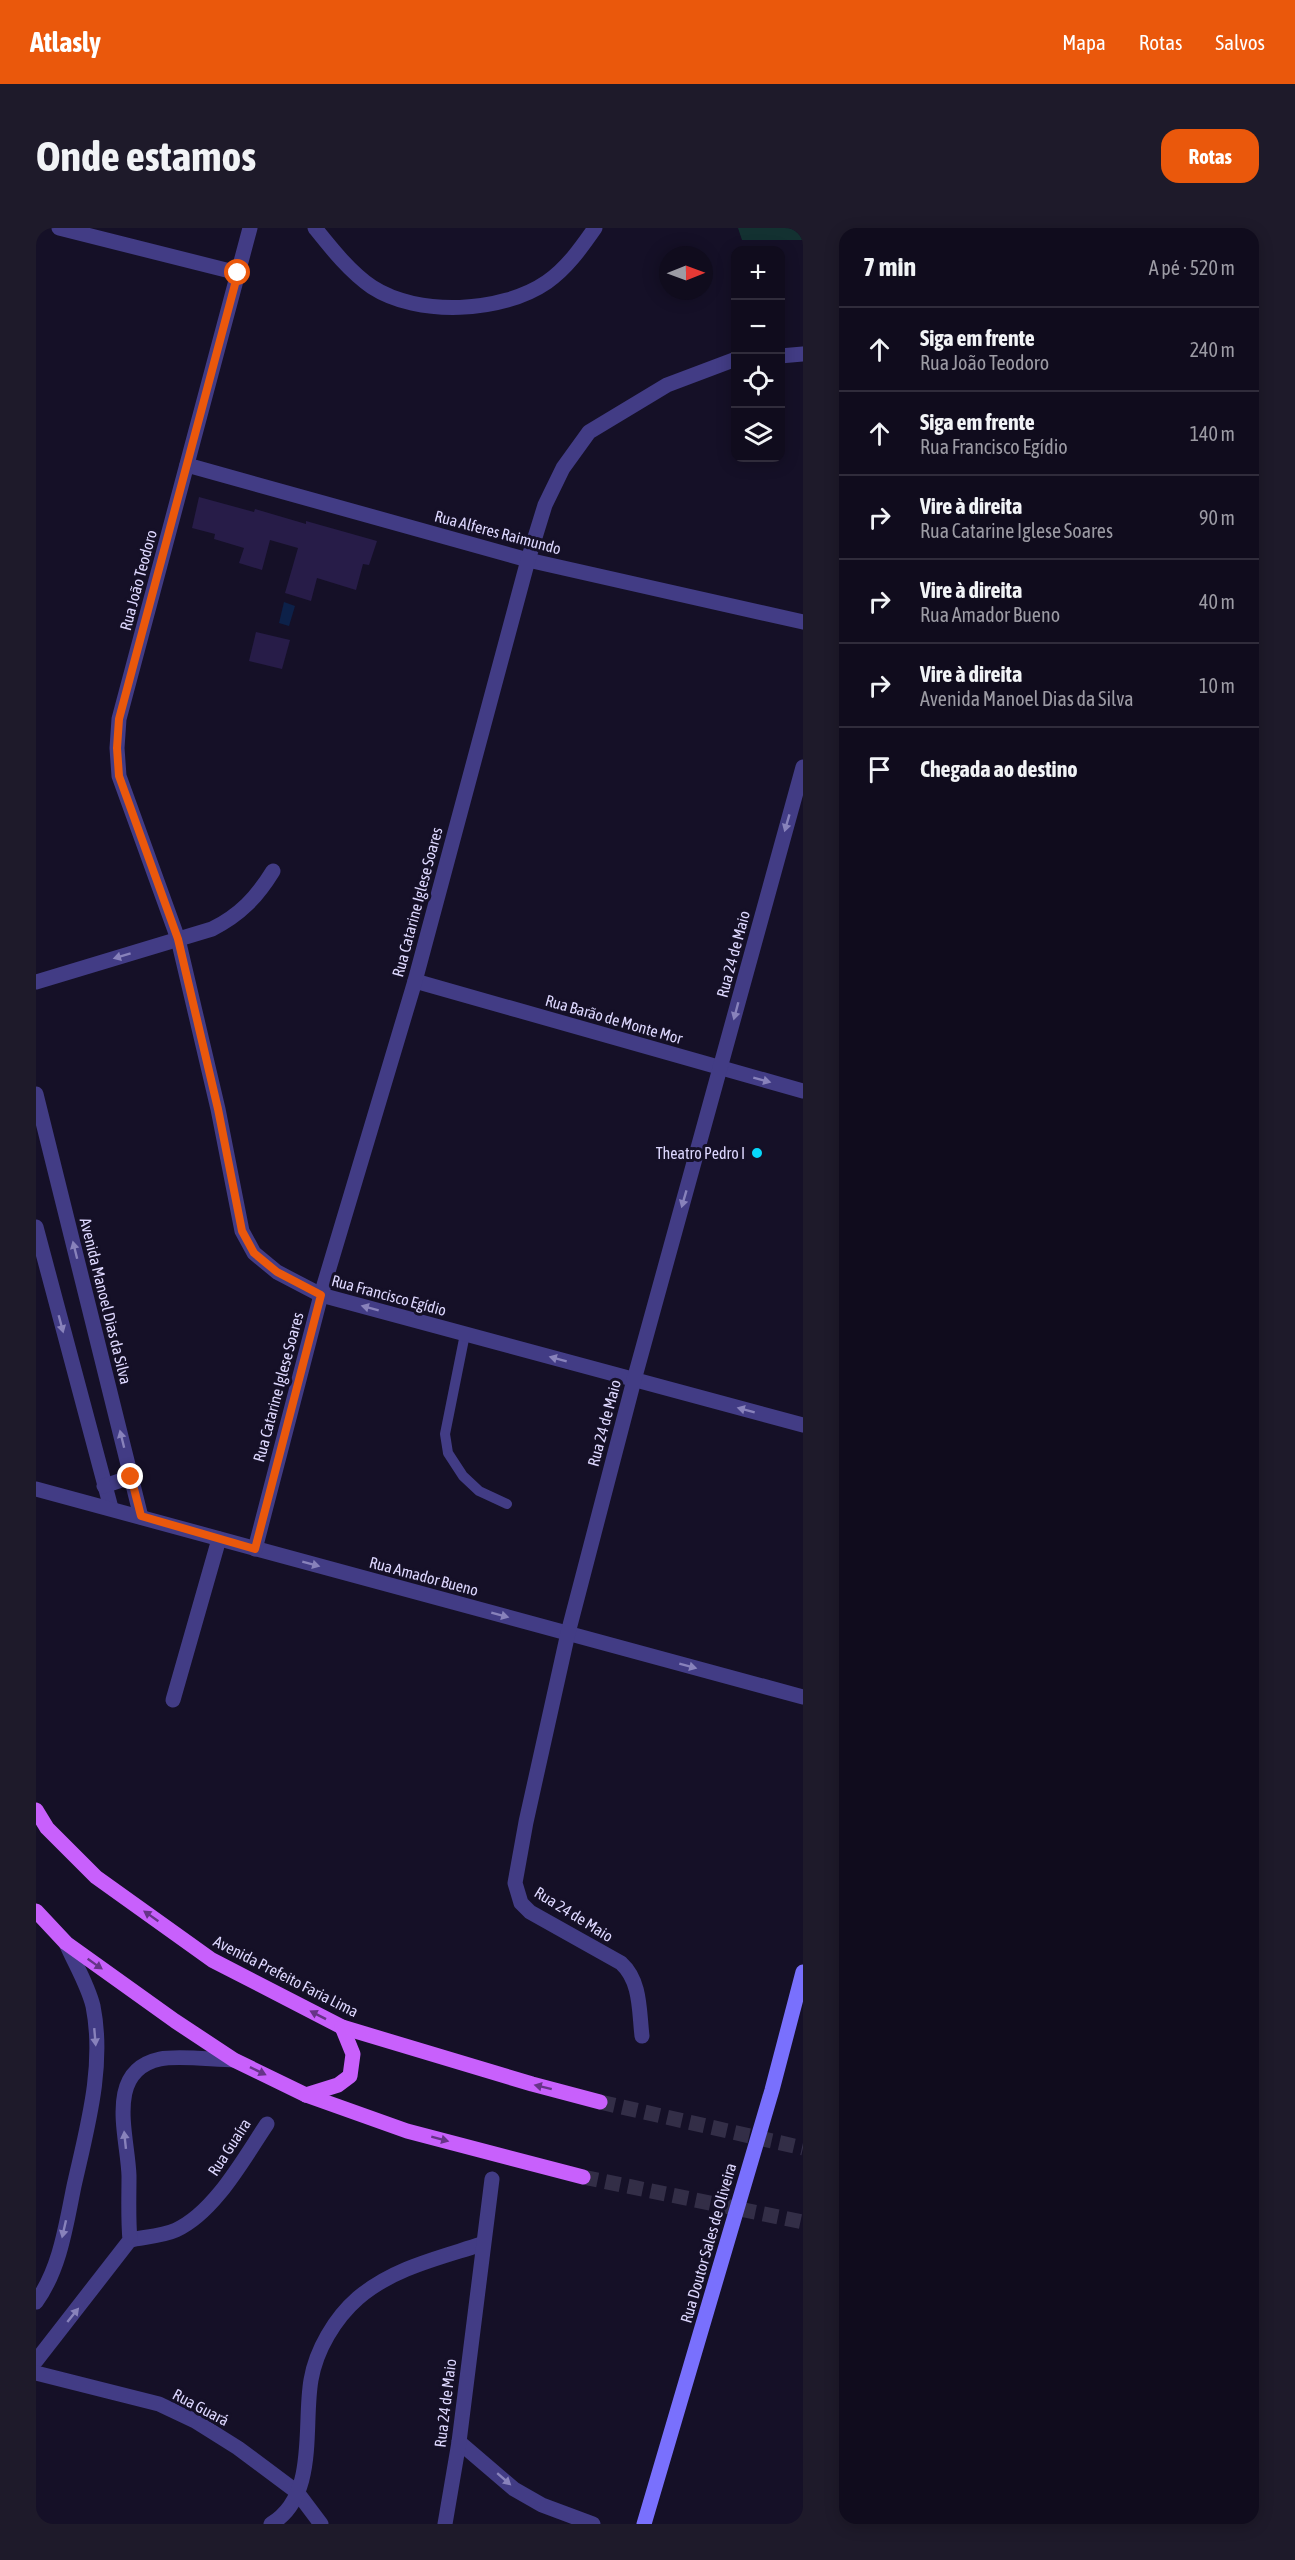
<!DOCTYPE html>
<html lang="pt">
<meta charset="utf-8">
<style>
:root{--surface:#100c1d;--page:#1e1a2a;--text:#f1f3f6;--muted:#9c9ba4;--line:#302c3b;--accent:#ea580c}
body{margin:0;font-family:"Asap Condensed",sans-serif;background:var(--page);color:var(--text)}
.controls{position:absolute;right:18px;top:18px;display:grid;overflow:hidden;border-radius:12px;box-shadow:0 3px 15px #0003}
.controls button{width:54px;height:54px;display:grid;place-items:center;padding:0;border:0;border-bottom:2px solid var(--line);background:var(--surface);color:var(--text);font:30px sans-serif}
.compass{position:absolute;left:623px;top:18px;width:54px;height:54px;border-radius:50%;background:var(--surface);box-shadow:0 3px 15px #0003;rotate:89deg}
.stop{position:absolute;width:18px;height:18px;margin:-14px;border:4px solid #ea580c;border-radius:50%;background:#fff}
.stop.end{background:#ea580c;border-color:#fff;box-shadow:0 2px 6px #0008}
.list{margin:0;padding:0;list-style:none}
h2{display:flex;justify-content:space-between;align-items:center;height:78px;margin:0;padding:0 24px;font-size:26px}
h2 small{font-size:20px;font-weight:400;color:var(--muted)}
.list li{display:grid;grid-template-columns:39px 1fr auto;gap:18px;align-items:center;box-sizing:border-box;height:84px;padding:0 24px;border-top:2px solid var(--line)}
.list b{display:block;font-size:22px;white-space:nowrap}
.list p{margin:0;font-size:20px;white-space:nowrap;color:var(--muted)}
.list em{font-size:20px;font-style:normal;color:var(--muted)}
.icon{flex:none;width:33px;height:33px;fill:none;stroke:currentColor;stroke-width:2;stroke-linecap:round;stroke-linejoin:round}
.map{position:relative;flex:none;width:767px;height:2296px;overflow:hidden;border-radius:18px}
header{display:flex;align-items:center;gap:36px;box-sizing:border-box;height:84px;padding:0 30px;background:var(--accent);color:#fff}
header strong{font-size:28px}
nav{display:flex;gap:33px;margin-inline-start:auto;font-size:21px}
.intro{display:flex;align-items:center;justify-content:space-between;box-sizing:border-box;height:144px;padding:0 36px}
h1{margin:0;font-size:42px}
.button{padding:15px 27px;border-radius:18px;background:var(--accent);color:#fff;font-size:21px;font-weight:700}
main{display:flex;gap:36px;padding:0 36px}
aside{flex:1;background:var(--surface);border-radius:18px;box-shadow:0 3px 15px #0003}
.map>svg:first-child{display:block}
.green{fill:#133131}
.water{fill:#0d2149}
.building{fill:#271c48}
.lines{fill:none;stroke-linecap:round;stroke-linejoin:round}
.primary-tunnel{stroke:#332e47;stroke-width:15;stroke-dasharray:15 8;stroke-linecap:butt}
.service{stroke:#423c85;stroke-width:10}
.minor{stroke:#423c85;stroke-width:15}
.secondary{stroke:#7970fd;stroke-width:15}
.primary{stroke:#c860fc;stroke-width:15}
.oneway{fill:#8882bb}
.oneway2{fill:#663487}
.route{stroke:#ea580c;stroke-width:8}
.poi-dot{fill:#07d8fb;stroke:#151027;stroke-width:2}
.labels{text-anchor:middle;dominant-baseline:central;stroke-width:6;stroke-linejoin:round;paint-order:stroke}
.street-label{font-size:16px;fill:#ddd7fe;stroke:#151027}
.poi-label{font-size:16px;fill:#ddd7fe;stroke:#151027;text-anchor:end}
</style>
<header>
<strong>Atlasly</strong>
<nav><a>Mapa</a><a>Rotas</a><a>Salvos</a></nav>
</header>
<div class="intro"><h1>Onde estamos</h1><a class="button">Rotas</a></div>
<main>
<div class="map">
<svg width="767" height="2296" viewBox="0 0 767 2296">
<rect width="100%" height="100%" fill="#151027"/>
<!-- green -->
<path class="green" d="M702,0H767V12H706Z"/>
<!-- water -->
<path class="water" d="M248,374L259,378L253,398L243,395Z"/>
<!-- building -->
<g class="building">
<path d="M163,269L218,284L219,281L270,296V293L341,313L333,337L327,336L320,362L281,350L275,373L249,365L262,320L234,312L226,342L203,335L208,320L178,311L179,306L156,300Z"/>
<path d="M220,404L254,412L246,441L213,433Z"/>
</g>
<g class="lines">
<!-- primary-tunnel -->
<g class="primary-tunnel">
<path d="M564,1874L767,1920"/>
<path d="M547,1949L767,1994"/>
</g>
<!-- service -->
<path class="service" d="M429,1106L409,1206L412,1225L427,1248L443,1263L471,1276"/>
<!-- minor -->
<g class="minor">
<path d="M23,0L202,45"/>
<path d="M214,0L83,491L81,520L83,548L142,711L182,881L206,1003L218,1025L241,1044L285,1067L767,1197"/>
<path d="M279,0C295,20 314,44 336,59C382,89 466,85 511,54C531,40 545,20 559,0"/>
<path d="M744,128L767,126"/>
<path d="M151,237L492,332L767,394"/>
<path d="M379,753L767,863"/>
<path d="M0,754L176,701C204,687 221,669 237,643"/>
<path d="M0,866L105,1289"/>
<path d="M0,999L75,1280"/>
<path d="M68,1258L95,1249"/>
<path d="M0,1261L767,1469"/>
<path d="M219,1321L285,1067L379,753L492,332L509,277L527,240L553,204L631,157L700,131"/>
<path d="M137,1472L183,1311"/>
<path d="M606,1808C603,1783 605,1753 585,1735L494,1684L485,1675L479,1655L490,1594L532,1405L598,1152L767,539"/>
<path d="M94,2012C108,2009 127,2008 140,2002C179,1984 208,1930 231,1896"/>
<path d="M0,2074C24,2041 30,1997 38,1958C51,1900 69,1838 57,1778C52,1757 38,1734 30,1715"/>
<path d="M0,2133L94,2012C92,1991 93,1969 93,1948C92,1909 68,1843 124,1831C142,1827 179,1832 198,1832"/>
<path d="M0,2145L123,2176L159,2193L202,2220L261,2264L285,2296"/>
<path d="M423,2214L478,2261L506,2277L557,2296"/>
<path d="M235,2296C282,2268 267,2198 275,2152C280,2122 299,2090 322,2070C357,2040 403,2030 446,2016"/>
<path d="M409,2296L423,2214L456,1951"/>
</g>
<!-- secondary -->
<path class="secondary" d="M608,2296L736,1862L767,1744"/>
<!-- primary -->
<g class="primary">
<path d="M0,1582L11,1600L60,1649L176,1732L306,1799L496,1856L564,1874"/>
<path d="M0,1683L30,1715L139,1793L198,1832L270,1867L371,1903L547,1949"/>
<path d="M270,1867L302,1857L314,1848L317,1826L306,1799"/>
</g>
</g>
<!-- one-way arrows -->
<defs><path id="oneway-solid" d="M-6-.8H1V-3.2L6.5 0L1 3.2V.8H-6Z" transform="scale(1.5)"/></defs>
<g class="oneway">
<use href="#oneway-solid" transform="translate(751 595) rotate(106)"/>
<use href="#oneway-solid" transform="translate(86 728) rotate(163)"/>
<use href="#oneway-solid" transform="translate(700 783) rotate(105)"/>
<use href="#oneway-solid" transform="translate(726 852) rotate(15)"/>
<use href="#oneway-solid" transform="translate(648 971) rotate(106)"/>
<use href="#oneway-solid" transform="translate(39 1022) rotate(-104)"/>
<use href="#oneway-solid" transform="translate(334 1080) rotate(-165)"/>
<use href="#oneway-solid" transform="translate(25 1096) rotate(75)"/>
<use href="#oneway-solid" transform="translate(522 1131) rotate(-165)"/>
<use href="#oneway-solid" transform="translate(710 1182) rotate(-165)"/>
<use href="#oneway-solid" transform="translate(86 1211) rotate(-104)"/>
<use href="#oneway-solid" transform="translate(275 1336) rotate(15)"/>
<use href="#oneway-solid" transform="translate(464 1387) rotate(15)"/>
<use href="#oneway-solid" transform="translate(652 1438) rotate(15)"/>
<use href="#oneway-solid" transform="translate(59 1809) rotate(85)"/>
<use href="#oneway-solid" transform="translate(89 1912) rotate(-96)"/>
<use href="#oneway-solid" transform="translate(28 2001) rotate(103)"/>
<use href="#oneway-solid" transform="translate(37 2087) rotate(-51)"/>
<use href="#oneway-solid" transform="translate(468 2251) rotate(41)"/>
</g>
<g class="oneway2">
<use href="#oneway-solid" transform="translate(115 1688) rotate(-145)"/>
<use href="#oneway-solid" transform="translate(59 1736) rotate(35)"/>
<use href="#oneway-solid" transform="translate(282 1787) rotate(-153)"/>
<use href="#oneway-solid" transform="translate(222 1843) rotate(26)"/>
<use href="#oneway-solid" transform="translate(507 1859) rotate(-166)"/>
<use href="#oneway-solid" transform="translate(404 1911) rotate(15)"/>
</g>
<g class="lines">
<!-- route -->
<path class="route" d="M95,1249L105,1288L219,1321L285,1067L241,1044L218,1025L206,1003L182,881L142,711L83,548L81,520L83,491L202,45"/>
</g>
<!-- markers -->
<circle class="poi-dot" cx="721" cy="925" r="6"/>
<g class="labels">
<!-- street labels -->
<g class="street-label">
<text transform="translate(462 304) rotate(15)">Rua Alferes Raimundo</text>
<text transform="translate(102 352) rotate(-75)">Rua João Teodoro</text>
<text transform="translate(381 674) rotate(-75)">Rua Catarine Iglese Soares</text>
<text transform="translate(697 726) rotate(-75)">Rua 24 de Maio</text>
<text transform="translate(578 791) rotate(16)">Rua Barão de Monte Mor</text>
<text transform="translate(353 1067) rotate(15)">Rua Francisco Egídio</text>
<text transform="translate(70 1073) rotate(76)">Avenida Manoel Dias da Silva</text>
<text transform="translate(242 1159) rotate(-75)">Rua Catarine Iglese Soares</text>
<text transform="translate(568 1195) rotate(-75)">Rua 24 de Maio</text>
<text transform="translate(388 1348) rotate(15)">Rua Amador Bueno</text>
<text transform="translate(538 1686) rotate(32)">Rua 24 de Maio</text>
<text transform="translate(250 1748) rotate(27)">Avenida Prefeito Faria Lima</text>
<text transform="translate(193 1919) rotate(-57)">Rua Guaíra</text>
<text transform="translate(672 2015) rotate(-74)">Rua Doutor Sales de Oliveira</text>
<text transform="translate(409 2175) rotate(-83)">Rua 24 de Maio</text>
<text transform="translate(165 2179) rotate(28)">Rua Guará</text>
</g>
<!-- poi labels -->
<g class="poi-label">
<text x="709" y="925">Theatro Pedro I</text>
</g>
</g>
</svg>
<div class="controls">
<button>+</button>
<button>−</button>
<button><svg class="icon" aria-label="locate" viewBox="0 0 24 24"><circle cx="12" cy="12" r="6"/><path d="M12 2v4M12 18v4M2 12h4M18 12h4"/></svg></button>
<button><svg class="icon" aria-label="layers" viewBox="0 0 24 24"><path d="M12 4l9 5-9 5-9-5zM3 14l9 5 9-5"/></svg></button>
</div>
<svg class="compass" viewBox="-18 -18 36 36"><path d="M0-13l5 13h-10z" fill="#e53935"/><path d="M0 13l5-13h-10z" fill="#9c9ba4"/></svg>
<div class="stop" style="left:202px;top:45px"></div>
<div class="stop end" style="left:95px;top:1249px"></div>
</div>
<aside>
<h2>7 min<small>A pé · 520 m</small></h2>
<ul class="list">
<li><svg class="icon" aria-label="ahead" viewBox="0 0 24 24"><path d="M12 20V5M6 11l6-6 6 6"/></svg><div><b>Siga em frente</b><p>Rua João Teodoro</p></div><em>240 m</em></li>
<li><svg class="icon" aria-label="ahead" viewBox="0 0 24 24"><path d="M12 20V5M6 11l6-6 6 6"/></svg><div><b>Siga em frente</b><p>Rua Francisco Egídio</p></div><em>140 m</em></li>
<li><svg class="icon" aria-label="right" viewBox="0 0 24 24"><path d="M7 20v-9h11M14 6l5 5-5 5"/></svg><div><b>Vire à direita</b><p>Rua Catarine Iglese Soares</p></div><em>90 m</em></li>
<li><svg class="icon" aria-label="right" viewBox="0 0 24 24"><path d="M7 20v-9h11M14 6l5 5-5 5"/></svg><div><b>Vire à direita</b><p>Rua Amador Bueno</p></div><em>40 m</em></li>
<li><svg class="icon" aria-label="right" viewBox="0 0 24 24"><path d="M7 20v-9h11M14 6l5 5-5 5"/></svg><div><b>Vire à direita</b><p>Avenida Manoel Dias da Silva</p></div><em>10 m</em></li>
<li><svg class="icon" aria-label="arrive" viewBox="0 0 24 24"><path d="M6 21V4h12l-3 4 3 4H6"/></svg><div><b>Chegada ao destino</b></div></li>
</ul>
</aside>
</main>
